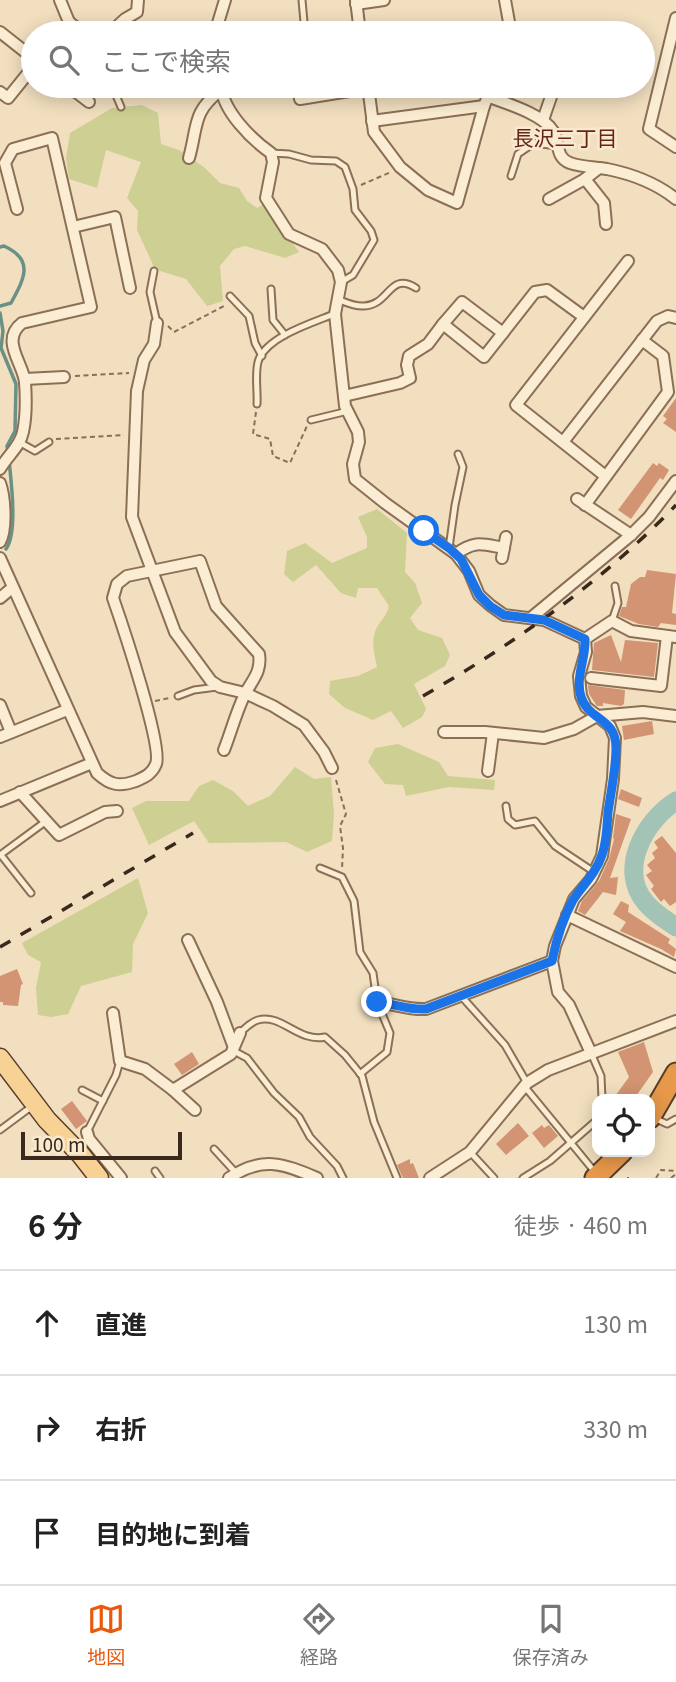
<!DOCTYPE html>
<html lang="ja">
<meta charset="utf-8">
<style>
:root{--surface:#fff;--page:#f2f2f2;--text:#222;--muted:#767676;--line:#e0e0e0;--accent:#ea580c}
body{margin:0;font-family:Georgia,"Noto Sans JP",serif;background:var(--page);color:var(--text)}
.controls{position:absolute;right:21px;bottom:21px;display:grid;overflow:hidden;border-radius:14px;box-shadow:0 4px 18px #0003}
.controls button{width:63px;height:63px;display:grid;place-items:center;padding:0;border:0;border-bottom:2px solid var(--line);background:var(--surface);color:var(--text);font:35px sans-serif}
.scale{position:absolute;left:21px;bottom:18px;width:161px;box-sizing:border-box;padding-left:7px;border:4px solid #3a281c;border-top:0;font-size:19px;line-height:24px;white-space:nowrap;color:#3a281c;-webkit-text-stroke:5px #f8eacf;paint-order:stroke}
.stop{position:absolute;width:21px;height:21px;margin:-16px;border:5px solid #1a73e8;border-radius:50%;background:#fff}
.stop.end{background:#1a73e8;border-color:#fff;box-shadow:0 2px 7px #0008}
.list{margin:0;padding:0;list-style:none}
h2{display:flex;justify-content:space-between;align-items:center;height:91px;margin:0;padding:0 28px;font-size:30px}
h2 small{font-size:23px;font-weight:400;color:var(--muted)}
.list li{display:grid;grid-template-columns:46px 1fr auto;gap:21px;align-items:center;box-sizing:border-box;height:105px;padding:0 28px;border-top:2px solid var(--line)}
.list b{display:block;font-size:26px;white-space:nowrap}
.list em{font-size:23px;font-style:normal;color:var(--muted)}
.icon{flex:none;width:38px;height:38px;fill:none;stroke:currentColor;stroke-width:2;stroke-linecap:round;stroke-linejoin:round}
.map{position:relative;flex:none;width:676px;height:1178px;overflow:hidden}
.search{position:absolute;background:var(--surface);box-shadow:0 4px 18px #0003;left:21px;right:21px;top:21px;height:77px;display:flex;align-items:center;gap:18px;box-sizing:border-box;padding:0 24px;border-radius:38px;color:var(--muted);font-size:26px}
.sheet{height:406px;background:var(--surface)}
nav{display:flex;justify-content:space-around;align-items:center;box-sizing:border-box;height:98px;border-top:2px solid var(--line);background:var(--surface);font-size:19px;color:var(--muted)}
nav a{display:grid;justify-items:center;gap:4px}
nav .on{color:var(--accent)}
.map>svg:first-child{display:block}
.green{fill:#cdd092}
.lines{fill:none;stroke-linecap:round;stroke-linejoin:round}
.stream{stroke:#699185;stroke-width:3.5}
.river{stroke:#a3c3b7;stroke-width:19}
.building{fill:#d29472}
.lane-casing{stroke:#8b6f56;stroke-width:9}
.street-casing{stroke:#8b6f56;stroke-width:14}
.primary-casing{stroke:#583d2b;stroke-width:21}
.highway-casing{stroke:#583d2b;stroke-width:23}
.path{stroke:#8b6f56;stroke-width:2;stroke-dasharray:5 3.5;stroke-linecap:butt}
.lane{stroke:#fbedd3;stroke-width:5}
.street{stroke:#fbedd3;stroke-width:10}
.primary{stroke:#f8d294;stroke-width:18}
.highway{stroke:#e79849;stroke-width:19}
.rail{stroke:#3a281c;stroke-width:3.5;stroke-dasharray:12 12;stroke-linecap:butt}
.route{stroke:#1a73e8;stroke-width:9}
.labels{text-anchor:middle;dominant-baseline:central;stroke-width:5;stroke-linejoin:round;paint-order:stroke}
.neighbourhood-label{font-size:21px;fill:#692418;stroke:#f8eacf}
</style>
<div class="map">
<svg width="676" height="1178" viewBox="0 0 676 1178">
<rect width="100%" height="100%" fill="#f1dfbf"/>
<!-- green -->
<g class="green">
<path d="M142,105L158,113L161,144L179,150L205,168L220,183L239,188L247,201L257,208L264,204L299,252L285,258L245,246L234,249L220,266L223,301L207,306L186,279L160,271L154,267L137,230L138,211L127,198L141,162L106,150L97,188L69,179L66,158L70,133L112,108Z"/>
<path d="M377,509L407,533L405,572L415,583L422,603L410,618L418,630L442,638L450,655L445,666L414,684L426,709L422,717L403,728L391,711L373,720L345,708L329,694L330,681L358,676L377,667C375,656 371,643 375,632C378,622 387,617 389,606L377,588H358L356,598L341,593L316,565L293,582L284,574L287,551L305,543L332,563L367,548V537L358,517Z"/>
<path d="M398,744L439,762L448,776L495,780L494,790L449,787L406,796L403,785L385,784L368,762L375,748Z"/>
<path d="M295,767L314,779L331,777L334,814L332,841L307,852L286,842L209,843L194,821L149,845L132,808L146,801H189L199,786L213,780L233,791L248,806L270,796Z"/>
<path d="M138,878L148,913L133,944L132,972L81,986L68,1014L51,1017L38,1015L36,988L41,962L28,955L22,943Z"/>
</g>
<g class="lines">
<!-- stream -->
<g class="stream">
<path d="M0,247L4,246C35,260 24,279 11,303L0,306"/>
<path d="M0,313L3,331L1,348L16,384L15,431L7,446L8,452"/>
<path d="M6,549C18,532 11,481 9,460"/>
</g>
<!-- river -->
<path class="river" d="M676,801C645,820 617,870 646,903C654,913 666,920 676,927"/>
</g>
<!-- building -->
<g class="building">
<path d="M676,398V432L663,423L667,419L663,416Z"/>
<path d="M653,463L657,466L659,463L669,470L663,480L660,478L631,519L618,510Z"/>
<path d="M647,570L676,574L672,613L676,614V625L661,623L658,627L639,624L619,616L622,607H626L631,584L640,577H645Z"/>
<path d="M611,635L621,662L625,640L658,643L654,677L592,670L594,643Z"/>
<path d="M588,685L625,690L624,704L621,706L603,703V706H597L589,694Z"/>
<path d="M652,721L654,734L624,740L622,726Z"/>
<path d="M621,789L642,798L639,807L618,799Z"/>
<path d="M616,814L631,819L610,878L618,877L616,895L603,892L585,915L578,911L582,901L599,881L609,859L614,839L613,838Z"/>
<path d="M662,836L676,853V902L670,906L664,899L661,902L651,889L654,886L646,875L652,871L647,865L655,858L652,853L658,848L654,842Z"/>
<path d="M621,901L629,905L628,912L670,939L668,943L676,949L674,957L661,949L620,931L626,922L613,914Z"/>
<path d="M17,969L23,984L21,985L18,1006L3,1005V1002H0V976Z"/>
<path d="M644,1042L653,1072L634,1099H613L629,1077L618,1052Z"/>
<path d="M192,1052L199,1064L182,1075L174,1064Z"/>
<path d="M72,1101L87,1121L76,1129L61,1109Z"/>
<path d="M518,1123L529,1136L506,1155L496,1144Z"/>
<path d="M542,1125L544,1128L549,1125L558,1136L544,1148L532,1133Z"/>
<path d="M410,1159V1164L413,1163L419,1178H403L401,1174L397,1165Z"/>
</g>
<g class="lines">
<defs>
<g id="lane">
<path d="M302,0L305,33"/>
<path d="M112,86L121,107"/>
<path d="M77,93L91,86"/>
<path d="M271,153L289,154L311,160L336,161L345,167L353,189L355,210L371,231L374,240L353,275L341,282"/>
<path d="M511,176L518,154L534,143L557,146"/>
<path d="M154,271L150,292L157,323"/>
<path d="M271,289L273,320L285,335"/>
<path d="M230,296L249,316L255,343L262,356"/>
<path d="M337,299C345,302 355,307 364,306C390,305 389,271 416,288"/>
<path d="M257,404C258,391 254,371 259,359C269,336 312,323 334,314"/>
<path d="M311,420L348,411"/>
<path d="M19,442L35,451L49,442"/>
<path d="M449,548L455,505L463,467L458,454"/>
<path d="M612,621L618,603L615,586"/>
<path d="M178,696L194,690L217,687"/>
<path d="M506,806L508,819L515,825L535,821L555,846L594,872"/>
<path d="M0,855L45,822"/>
<path d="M1,855L31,893"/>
<path d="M320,868L342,877L354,901L360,952L373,973L377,1002L390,1033L387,1052L360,1074"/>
<path d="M462,997L505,1045L527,1083"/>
<path d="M240,1033C245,1028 251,1022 258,1020C281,1013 299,1043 325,1037L345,1055L362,1076L374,1122L397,1178"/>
<path d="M232,1050L247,1058L274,1093L299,1117L310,1137L337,1166L343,1178"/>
<path d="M591,1053L601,1076L602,1099"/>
<path d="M525,1087L594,1171"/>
<path d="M82,1090L103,1101"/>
<path d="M654,1118L667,1124L676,1119"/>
<path d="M0,1130L31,1107"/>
<path d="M87,1132L116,1075L120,1061"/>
<path d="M214,1149L236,1173"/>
<path d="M470,1152L494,1178"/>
<path d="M155,1171L160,1178"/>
<path d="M523,1178L550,1161L597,1120"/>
</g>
<g id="street">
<path d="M60,0L69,22"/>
<path d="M356,0L360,33"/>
<path d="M505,0L511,33"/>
<path d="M356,4L384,0"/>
<path d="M676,18L649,129L676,147"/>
<path d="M0,32L33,58"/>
<path d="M60,33L69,22L83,33"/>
<path d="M110,33L125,19L137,12L138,0"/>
<path d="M215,33L225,0"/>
<path d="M68,86L89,102"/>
<path d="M221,86C223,111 251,139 271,153L273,162L266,198L289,234L322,249L338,270L341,282L335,314L345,406L358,432L359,442L353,464L355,479L385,503L456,554L469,571L479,595L490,605L504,615L544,620L585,639L586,652L579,676L581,696L586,707L610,726L615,738L613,779L602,856L591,879L574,899L555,946L552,961L558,992L569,1005L591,1053"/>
<path d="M298,86L300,99L368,88"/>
<path d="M368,86L374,132L400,167L428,190L457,203L484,106L492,86"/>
<path d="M0,92L8,98L33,67"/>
<path d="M487,96C505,103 543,114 553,131C560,142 555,158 570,163C581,167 595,167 607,169C632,174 656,183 676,199"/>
<path d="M543,120L553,91L549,86"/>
<path d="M372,121L484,106"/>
<path d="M189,158C198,126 192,112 221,90"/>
<path d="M585,179L604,203L606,224"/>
<path d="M549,199L585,179L599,168"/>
<path d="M73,227L115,217L130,288"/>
<path d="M157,323L154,344L144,360L137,391L132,517L175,632L211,681L220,687L245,693L273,706L304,725L324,752L332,768"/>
<path d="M443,324L462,302L503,333"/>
<path d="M25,379L64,377"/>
<path d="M344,396L400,383L410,378L407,365L409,356L428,344L443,324L484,357L535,292L547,290L584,317"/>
<path d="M563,442L657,321L668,316L676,318"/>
<path d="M0,469C7,456 20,447 23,432C26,418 26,396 25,382C23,363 0,340 22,323L91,307L52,138L13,149L5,163L17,209"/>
<path d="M604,475L516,405L628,261"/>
<path d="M0,483C5,497 7,529 0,542"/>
<path d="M577,499L631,535"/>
<path d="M585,505L668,392L663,356L642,340"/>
<path d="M456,554C475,540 482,544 504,548"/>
<path d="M0,558L97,773C110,785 119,787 136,781C145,777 152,774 156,764C163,746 122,624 113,598L117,584L127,576L200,561L216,606L259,654C262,673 251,681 244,696C236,713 231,732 224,750"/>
<path d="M502,558L506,537"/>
<path d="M0,598L12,588"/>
<path d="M532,617L631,535L649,517L676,481"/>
<path d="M585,639L612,621L631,631L676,637"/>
<path d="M591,678L661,686L667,636"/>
<path d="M0,705L11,732"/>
<path d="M444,732H485L544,738L574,729L597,716L643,712L676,716"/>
<path d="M0,737L67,710"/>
<path d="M488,771L493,733"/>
<path d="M20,792L59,835L105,812L117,811"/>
<path d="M0,801L92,763"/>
<path d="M567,915L676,967"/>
<path d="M188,940L217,1002L233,1045"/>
<path d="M377,1002C396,1004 407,1010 426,1009L552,961"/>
<path d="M113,1013L120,1061L145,1069L173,1090L231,1054L240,1033"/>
<path d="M173,1090L195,1110"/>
<path d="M87,1132L89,1139L121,1178"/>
<path d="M229,1178C262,1156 282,1163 317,1178"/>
<path d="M430,1178L470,1152L527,1083L548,1070L676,1021"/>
</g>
<path id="primary" d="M0,1058L47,1120L81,1155L99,1178"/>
<g id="highway">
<path d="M650,1118L676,1073"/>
<path d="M595,1178L622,1152"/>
</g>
</defs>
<!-- lane casing -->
<use href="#lane" class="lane-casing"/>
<!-- street casing -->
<use href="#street" class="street-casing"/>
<!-- primary casing -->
<use href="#primary" class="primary-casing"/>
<!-- highway casing -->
<use href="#highway" class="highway-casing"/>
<!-- path -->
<g class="path">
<path d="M361,185L391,172"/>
<path d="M168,326L174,332L226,305"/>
<path d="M75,376L129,373"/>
<path d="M256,412L253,434L270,439L273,456L290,463L307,426"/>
<path d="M56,439L124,435"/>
<path d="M155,701L170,698"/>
<path d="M336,780L346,814L340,826L343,848L342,869"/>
<path d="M628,1178V1177"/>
<path d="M656,1178L661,1170L676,1171"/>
<path d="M671,1178L676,1174"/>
</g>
<!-- lane -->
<use href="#lane" class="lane"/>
<!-- street -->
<use href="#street" class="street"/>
<!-- primary -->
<use href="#primary" class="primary"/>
<!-- highway -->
<use href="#highway" class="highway"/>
<!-- rail -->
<g class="rail">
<path d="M423,696C515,643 602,582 676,505"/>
<path d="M0,947L193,833"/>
</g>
</g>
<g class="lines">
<!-- route -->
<path class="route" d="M377,1002C396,1004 407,1010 426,1009L552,961C556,941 563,918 573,900C583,885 596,873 602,855C607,841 607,826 608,812C611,791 616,769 616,748C616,717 589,721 581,697C575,677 586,659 585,639L544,620L504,615L490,606L479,595L461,559L449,548L424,531"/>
</g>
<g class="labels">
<!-- neighbourhood labels -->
<g class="neighbourhood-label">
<text x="565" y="137">長沢三丁目</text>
</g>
</g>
</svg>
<div class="controls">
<button><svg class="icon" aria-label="locate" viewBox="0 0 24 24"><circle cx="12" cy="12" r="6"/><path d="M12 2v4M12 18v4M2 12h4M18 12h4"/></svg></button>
</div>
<div class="scale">100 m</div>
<div class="stop" style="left:424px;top:531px"></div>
<div class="stop end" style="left:377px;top:1002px"></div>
<div class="search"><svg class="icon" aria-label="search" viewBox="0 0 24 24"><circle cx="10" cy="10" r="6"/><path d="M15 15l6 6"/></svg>ここで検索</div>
</div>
<section class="sheet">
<h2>6 分<small>徒歩 · 460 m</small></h2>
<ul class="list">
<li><svg class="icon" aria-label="ahead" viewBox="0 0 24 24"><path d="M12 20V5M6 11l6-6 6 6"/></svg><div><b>直進</b></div><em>130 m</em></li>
<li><svg class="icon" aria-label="right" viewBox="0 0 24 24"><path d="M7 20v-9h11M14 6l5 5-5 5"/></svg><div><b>右折</b></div><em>330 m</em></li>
<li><svg class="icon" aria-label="arrive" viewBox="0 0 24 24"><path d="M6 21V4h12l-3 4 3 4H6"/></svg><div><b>目的地に到着</b></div></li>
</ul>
</section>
<nav>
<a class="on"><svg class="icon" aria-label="map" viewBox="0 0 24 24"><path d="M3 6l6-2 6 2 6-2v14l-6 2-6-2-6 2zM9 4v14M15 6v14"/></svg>地図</a>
<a><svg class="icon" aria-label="directions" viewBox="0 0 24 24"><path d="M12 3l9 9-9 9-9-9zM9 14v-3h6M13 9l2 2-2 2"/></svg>経路</a>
<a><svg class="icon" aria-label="saved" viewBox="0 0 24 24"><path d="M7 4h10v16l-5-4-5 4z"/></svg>保存済み</a>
</nav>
